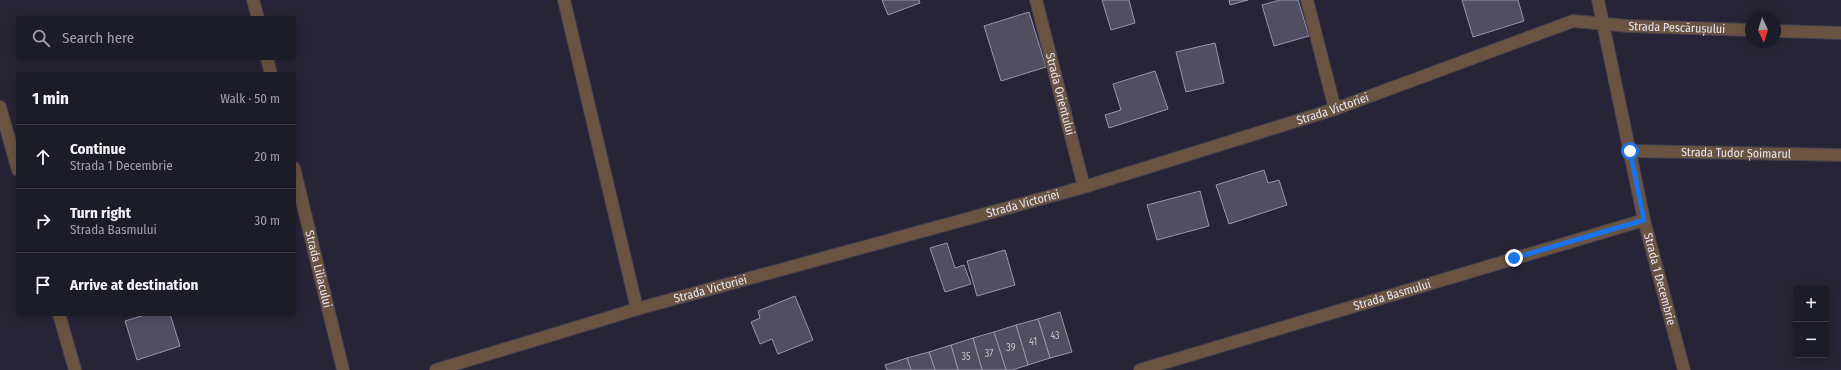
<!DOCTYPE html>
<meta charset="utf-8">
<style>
:root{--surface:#1c1b28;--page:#292834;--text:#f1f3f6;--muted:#a0a1a8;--line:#3a3945}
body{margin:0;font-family:"Fira Sans Condensed",sans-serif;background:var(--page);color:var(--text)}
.controls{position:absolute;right:12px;bottom:12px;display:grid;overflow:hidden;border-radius:4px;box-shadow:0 2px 10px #0003}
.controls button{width:36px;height:36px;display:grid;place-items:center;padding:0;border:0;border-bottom:1px solid var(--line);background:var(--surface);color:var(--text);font:20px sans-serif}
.compass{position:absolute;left:1745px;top:12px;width:36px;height:36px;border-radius:50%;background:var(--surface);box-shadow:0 2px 10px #0003;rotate:176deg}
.stop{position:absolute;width:12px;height:12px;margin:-9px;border:3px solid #1a73e8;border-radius:50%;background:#fff}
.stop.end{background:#1a73e8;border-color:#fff;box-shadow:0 1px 4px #0008}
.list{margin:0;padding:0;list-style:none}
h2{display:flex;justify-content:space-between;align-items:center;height:52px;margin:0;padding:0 16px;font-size:17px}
h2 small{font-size:13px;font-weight:400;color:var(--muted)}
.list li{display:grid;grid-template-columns:26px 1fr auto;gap:12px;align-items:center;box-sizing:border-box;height:64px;padding:0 16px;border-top:1px solid var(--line)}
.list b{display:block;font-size:15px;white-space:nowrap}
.list p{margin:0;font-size:13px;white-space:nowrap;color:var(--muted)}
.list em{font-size:13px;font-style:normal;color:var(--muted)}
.icon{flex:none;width:22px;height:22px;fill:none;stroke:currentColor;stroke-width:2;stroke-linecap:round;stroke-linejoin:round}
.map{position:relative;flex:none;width:1841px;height:370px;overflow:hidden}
.search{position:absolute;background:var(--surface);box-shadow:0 2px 10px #0003;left:16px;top:16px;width:280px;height:44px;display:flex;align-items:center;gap:10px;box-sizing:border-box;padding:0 14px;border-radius:4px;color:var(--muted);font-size:15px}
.panel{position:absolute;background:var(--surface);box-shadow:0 2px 10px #0003;left:16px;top:72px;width:280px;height:244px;border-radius:4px}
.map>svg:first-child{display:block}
.building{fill:#514e62;stroke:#9996ad}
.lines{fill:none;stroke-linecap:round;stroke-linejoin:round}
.street-casing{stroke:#413f50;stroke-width:14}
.street{stroke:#6a5441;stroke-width:12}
.route{stroke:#1a73e8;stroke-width:5}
.labels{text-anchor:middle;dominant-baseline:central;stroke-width:4;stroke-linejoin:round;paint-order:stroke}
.number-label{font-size:10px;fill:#c0becc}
.street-label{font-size:12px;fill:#e5e4f0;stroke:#1d1a2b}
</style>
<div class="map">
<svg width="1841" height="370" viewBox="0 0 1841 370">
<rect width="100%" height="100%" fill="#262436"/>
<!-- building -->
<g class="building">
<path d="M882,0H919L920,3L888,15Z"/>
<path d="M1102,0H1129L1135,23L1111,30Z"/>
<path d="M1229,0H1248L1230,5Z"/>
<path d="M1280,0H1298L1309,36L1274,46L1262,5Z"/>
<path d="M1462,0H1518L1524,21L1473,37Z"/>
<path d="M1029,12L1046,67L1001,81L984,26Z"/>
<path d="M1215,43L1224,83L1186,92L1176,52Z"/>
<path d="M1155,71L1168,109L1109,128L1105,115L1121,110L1113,84Z"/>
<path d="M1264,170L1268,183L1279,180L1287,205L1229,224L1216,185Z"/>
<path d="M1200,191L1209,226L1157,240L1147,205Z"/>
<path d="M947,243L955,268L964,265L971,284L945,292L930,248Z"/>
<path d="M1005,250L1015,285L977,296L967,261Z"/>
<path d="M795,296L813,340L778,354L772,339L760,344L751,322L760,318L758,311Z"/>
<path d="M1060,312L1072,352L1050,358L1038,319Z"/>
<path d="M148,314H170L180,346L137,360L125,321Z"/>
<path d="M1038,319L1050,358L1028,365L1016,325Z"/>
<path d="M1016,325L1028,365L1012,370H1006L994,332Z"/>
<path d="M994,332L1006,370H982L973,338Z"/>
<path d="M973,338L982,370H958L951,345Z"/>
<path d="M951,345L958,370H935L929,352Z"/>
<path d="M929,352L935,370H911L907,358Z"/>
<path d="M907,358L911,370H887L885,365Z"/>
</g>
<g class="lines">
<defs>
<g id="street">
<path d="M253,0L258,18"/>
<path d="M564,0L637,309"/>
<path id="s1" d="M1036,0L1084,187"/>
<path d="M1307,0L1335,109"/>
<path id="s2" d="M1598,0L1644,220L1684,370"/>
<path d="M1775,31L1841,33"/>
<path d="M267,58L271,74"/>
<path d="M0,107L18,170"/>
<path id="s3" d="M1630,151L1841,155"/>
<path id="s4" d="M294,168L343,370"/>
<path d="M59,314L75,370"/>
<path id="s5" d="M436,370L637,309L1084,187L1335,109L1573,21L1628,26L1751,30"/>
<path id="s6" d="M1140,370L1644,220"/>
</g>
</defs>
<!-- street casing -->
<use href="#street" class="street-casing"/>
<!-- street -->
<use href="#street" class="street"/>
</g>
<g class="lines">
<!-- route -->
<path class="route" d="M1514,258L1644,220L1630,151"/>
</g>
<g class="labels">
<!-- number labels -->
<g class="number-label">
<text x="1055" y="336">43</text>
<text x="1033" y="342">41</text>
<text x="1011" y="348">39</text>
<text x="989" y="354">37</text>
<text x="966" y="357">35</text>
</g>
<!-- street labels -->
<g class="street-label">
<text stroke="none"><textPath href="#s5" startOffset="1294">Strada Pescărușului</textPath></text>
<text stroke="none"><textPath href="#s1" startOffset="97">Strada Orientului</textPath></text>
<text stroke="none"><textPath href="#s5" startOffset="934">Strada Victoriei</textPath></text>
<text stroke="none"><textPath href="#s3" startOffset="106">Strada Tudor Șoimarul</textPath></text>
<text stroke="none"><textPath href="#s5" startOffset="610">Strada Victoriei</textPath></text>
<text stroke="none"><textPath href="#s4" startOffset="104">Strada Liliacului</textPath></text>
<text stroke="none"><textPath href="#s2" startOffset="286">Strada 1 Decembrie</textPath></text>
<text stroke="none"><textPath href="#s5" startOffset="286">Strada Victoriei</textPath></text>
<text stroke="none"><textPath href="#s6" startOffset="263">Strada Basmului</textPath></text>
</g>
</g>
</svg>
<div class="controls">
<button>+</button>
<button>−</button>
</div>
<svg class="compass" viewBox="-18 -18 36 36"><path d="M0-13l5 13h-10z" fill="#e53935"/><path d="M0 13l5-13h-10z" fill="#a0a1a8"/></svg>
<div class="stop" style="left:1630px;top:151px"></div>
<div class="stop end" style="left:1514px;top:258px"></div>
<div class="search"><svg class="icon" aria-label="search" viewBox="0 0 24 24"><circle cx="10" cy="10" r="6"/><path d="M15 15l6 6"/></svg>Search here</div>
<section class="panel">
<h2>1 min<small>Walk · 50 m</small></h2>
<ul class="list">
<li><svg class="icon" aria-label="ahead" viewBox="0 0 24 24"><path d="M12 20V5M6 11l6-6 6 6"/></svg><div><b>Continue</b><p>Strada 1 Decembrie</p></div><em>20 m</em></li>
<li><svg class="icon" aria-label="right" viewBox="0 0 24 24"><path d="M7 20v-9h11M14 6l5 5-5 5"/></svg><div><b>Turn right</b><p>Strada Basmului</p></div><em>30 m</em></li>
<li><svg class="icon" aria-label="arrive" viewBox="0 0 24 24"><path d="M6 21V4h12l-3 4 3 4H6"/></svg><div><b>Arrive at destination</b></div></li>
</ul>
</section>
</div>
